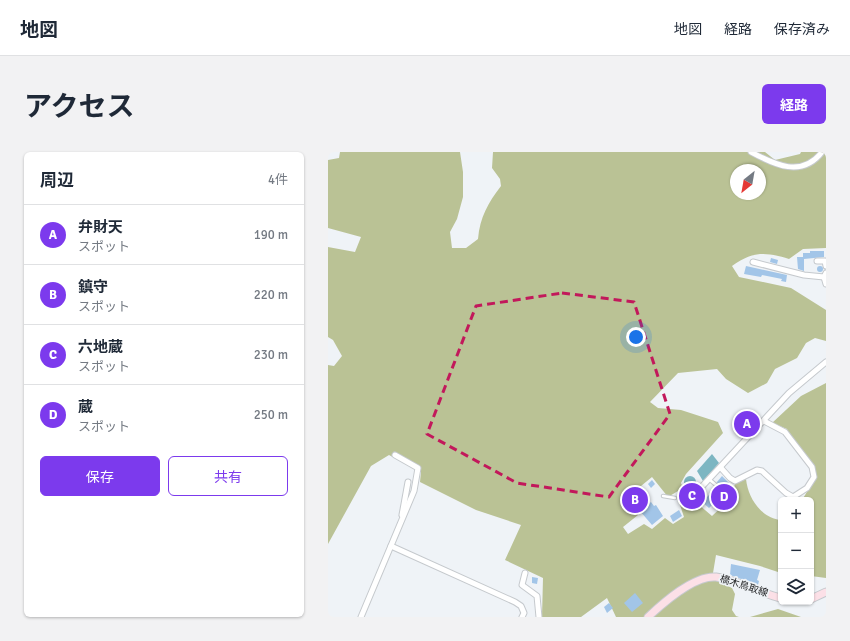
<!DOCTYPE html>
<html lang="ja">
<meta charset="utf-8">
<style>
:root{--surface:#fff;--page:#f2f2f3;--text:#1f2937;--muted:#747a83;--line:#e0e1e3;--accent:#7c3aed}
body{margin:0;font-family:Signika,"Noto Sans JP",sans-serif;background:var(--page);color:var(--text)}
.controls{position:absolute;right:12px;bottom:12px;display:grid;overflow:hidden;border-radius:6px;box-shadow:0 1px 3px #0004}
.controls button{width:36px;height:36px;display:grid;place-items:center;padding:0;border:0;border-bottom:1px solid var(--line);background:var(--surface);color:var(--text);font:20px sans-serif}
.compass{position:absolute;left:402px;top:12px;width:36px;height:36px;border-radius:50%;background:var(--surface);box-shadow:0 1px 3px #0004;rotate:211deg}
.you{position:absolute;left:308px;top:185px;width:14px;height:14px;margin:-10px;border:3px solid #fff;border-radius:50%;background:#1a73e8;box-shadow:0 0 0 6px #1a73e833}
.badge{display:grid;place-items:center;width:26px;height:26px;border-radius:50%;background:var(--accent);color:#fff;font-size:13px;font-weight:700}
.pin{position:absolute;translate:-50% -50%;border:2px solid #fff;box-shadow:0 1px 4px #0006}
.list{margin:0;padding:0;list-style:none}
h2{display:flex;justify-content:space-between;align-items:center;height:52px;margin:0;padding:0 16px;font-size:17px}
h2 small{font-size:13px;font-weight:400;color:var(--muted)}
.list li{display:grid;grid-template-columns:26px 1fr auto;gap:12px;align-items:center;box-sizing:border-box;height:60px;padding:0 16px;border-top:1px solid var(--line)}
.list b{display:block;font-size:15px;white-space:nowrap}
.list p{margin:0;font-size:13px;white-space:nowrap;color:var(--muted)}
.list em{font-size:13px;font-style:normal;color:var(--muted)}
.actions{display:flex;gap:8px;padding:12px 16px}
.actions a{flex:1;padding:9px 0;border:1px solid var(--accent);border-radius:6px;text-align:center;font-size:14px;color:var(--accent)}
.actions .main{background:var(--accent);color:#fff}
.icon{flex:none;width:22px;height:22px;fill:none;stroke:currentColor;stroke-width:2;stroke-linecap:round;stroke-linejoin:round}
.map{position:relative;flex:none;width:498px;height:465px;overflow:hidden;border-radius:6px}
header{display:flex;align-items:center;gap:24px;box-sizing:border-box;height:56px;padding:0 20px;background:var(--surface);border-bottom:1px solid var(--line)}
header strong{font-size:19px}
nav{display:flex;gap:22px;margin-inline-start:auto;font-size:14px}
.intro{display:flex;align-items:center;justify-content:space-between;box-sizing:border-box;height:96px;padding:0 24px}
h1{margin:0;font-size:28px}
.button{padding:10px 18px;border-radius:6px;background:var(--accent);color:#fff;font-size:14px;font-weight:700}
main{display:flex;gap:24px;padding:0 24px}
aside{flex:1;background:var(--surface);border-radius:6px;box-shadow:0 1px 3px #0004}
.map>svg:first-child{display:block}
.forest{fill:#bac295;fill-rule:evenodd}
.water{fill:#7db6c2}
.building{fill:#a2c5e8}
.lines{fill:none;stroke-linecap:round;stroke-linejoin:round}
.service-casing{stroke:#c5c9cd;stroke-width:4.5}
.minor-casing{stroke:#c5c9cd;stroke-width:7}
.secondary-casing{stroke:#c5c9cd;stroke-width:9}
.service{stroke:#fff;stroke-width:2.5}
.minor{stroke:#fff;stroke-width:5}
.secondary{stroke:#fce0e7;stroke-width:7}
.marked{fill:none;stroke:#c2185b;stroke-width:3;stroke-dasharray:8 5;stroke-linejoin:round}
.labels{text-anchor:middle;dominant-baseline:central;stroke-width:3.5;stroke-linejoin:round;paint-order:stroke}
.street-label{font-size:10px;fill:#27282a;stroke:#eff3f7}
</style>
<header>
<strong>地図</strong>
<nav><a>地図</a><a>経路</a><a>保存済み</a></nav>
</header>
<div class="intro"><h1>アクセス</h1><a class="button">経路</a></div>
<main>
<aside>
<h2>周辺<small>4件</small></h2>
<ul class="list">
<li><span class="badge">A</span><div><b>弁財天</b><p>スポット</p></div><em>190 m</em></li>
<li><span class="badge">B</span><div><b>鎮守</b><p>スポット</p></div><em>220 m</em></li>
<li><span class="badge">C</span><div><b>六地蔵</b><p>スポット</p></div><em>230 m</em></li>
<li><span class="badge">D</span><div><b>蔵</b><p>スポット</p></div><em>250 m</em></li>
</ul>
<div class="actions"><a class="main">保存</a><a>共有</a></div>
</aside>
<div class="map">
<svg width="498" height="465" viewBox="0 0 498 465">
<rect width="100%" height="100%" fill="#eff3f7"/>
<!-- forest -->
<g class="forest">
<path d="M12,0H132L135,20V45L129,67L122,80L124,96H138L150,87C152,65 160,51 173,34L172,27L164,16L165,0H437L447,8L472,2L473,0H498V96L475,97L461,107C437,100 425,99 404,114L411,125L463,136L498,158V189L487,186L478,191L469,206L447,217L439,231L420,241L398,227L389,217L350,221L322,250L330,256L353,258L390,270L395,281L358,322L353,331L355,336L340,345L324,325L302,343L310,363L295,375L300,382L316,372L324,377L337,366L345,372L356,365L351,350L353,347L363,346L384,364L402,347L407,332L418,327C420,346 433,366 453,368V421L432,414L388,403L384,427L404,436L407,442L404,458L408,464L411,465H288L279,446L253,465H214L215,426L177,408L193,373L148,358L92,330L93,320L61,303L43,314L0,392V213L6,214L14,204L5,188L0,185V95L27,100L33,85L0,76V8L11,6ZM408,18H432V42H408Z"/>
<path d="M498,231V426L483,424V348H474L488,325L486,316L460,280L459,277L444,271L473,244Z"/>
<path d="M450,457L473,465H422Z"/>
</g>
<!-- water -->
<g class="water">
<path d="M384,302L391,311L375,329L369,319Z"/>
<circle cx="362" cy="330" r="6"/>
</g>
<!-- building -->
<g class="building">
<path d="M482,99H496V105L476,107V119L470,117L469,105H475V101H482Z"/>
<path d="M443,106L450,108L449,112L442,110Z"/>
<circle cx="492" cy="117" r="3"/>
<path d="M418,114L459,123L458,130L453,129L454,127L434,123L433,125L416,122Z"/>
<path d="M394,324L402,332L396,341L399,345L396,348L392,345L381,356L374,350L390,334L389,330Z"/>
<path d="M324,328L327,332L323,336L320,332Z"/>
<path d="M323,350L326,354L328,353L335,364L324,373L312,359Z"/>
<path d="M351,358L354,364L345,370L342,364Z"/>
<path d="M403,412L432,418L429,428L431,429L430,433L402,423Z"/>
<path d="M204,425L210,426L209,432L204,431Z"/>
<path d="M307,441L315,451L304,460L296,451Z"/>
<path d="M281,451L285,456L279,461L276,455Z"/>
</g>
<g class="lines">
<defs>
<g id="service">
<path d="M382,328L388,333"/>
<path d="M335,344L347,346"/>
</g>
<g id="minor">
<path d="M423,0C447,13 474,26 494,0"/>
<path d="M489,109H497L498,114"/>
<path d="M425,110L476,123L496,125"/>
<path d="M498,121L496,125L498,132"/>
<path d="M393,316L402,326L407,329L429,318L434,319L458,341L465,345L479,336L486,325L484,315L457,280L436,269"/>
<path d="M367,342L461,241L498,210"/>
<path d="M74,363L80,330"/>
<path d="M63,394L187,450L193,454L196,461L194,465"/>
<path d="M197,421L194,433L209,444L211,465"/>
<path d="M33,465L86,339L90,316L67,303"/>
</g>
<g id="secondary">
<path d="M483,447L498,440"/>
<path d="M320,465C335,451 366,423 388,425C410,428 431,441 453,446"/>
</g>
</defs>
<!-- service casing -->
<use href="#service" class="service-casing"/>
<!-- minor casing -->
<use href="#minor" class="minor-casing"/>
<!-- secondary casing -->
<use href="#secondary" class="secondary-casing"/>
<!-- service -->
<use href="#service" class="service"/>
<!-- minor -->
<use href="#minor" class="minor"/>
<!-- secondary -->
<use href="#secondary" class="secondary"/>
</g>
<!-- marked area -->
<path class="marked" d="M234,141L306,150L342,262L281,345L189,331L99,282L148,154Z"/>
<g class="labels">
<!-- street labels -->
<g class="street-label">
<text transform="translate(416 434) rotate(18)">橋木鳥取線</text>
</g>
</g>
</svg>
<div class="controls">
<button>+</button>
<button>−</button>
<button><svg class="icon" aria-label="layers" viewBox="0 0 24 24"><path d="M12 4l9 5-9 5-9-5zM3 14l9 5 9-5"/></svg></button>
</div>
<svg class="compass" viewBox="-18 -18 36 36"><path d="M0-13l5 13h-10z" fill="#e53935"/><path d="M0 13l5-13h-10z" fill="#747a83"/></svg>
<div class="you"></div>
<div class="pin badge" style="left:419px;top:272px">A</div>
<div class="pin badge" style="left:307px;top:348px">B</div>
<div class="pin badge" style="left:364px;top:344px">C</div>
<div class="pin badge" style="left:396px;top:345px">D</div>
</div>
</main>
